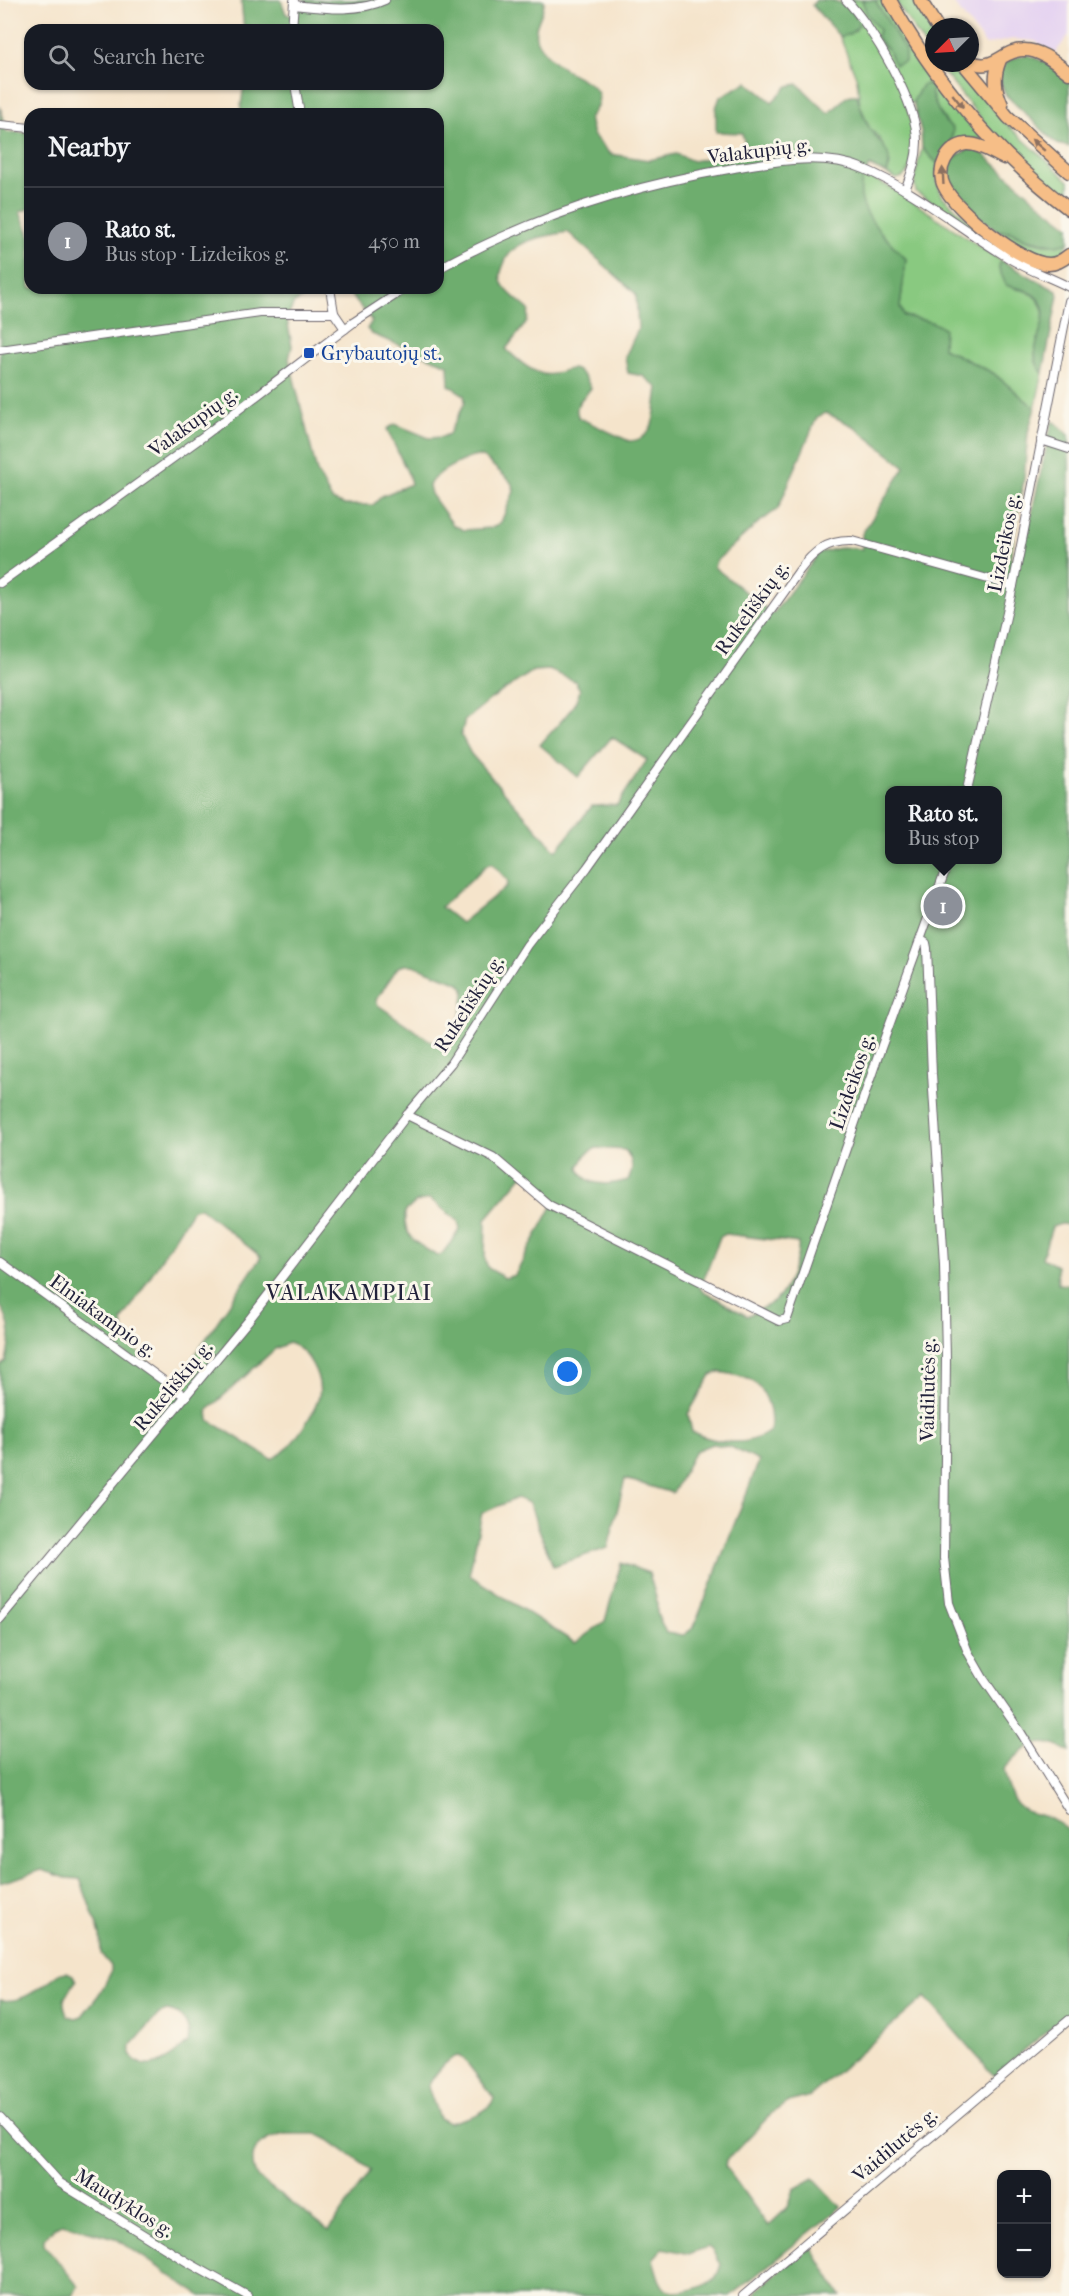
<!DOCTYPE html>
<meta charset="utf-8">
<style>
:root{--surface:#171b24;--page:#20242c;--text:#f1f3f6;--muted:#9ea1a6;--line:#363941;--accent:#8c9099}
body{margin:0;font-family:"IM FELL French Canon",serif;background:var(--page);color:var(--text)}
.controls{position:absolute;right:18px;bottom:18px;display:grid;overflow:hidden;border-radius:12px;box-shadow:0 2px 4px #0004}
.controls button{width:54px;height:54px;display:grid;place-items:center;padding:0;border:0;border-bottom:2px solid var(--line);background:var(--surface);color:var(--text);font:30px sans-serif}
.compass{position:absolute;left:925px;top:18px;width:54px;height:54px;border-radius:50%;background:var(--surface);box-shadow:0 2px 4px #0004;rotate:246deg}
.you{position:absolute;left:568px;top:1372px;width:21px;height:21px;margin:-15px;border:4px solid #fff;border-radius:50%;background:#1a73e8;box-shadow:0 0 0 9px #1a73e833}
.badge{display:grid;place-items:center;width:39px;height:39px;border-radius:50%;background:var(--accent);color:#fff;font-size:20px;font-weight:700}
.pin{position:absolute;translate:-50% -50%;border:3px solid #fff;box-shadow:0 2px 6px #0006}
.popup{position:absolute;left:885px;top:786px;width:117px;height:78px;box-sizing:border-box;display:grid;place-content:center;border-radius:12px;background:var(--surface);filter:drop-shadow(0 2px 4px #0005);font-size:20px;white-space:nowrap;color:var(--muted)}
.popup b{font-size:22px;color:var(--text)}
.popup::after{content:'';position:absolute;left:50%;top:100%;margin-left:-12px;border:12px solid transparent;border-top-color:var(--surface)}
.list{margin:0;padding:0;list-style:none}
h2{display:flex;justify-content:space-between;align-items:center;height:78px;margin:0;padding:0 24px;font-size:26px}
h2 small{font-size:20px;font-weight:400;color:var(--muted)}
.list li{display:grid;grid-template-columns:39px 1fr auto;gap:18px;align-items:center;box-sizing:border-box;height:108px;padding:0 24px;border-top:2px solid var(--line)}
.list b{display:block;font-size:22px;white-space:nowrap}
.list p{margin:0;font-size:20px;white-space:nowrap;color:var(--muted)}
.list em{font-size:20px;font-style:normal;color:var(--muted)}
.icon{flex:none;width:33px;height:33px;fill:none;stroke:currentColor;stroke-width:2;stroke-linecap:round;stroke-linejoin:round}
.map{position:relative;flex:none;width:1069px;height:2296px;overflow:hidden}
.search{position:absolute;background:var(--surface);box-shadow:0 2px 4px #0004;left:24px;top:24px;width:420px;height:66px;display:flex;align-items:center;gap:15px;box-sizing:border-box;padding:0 21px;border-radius:18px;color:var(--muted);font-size:22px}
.panel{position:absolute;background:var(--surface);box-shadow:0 2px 4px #0004;left:24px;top:108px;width:420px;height:186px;border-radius:18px}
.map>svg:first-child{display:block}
.built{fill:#e5d3f1}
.green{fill:#89c980;stroke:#56765e;stroke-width:1.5}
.forest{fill:#6ead6e;stroke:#486854;stroke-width:1.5;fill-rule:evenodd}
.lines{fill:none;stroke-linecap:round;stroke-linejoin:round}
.street-casing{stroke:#6c666d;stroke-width:10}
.primary-casing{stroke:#6c666d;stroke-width:15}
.street{stroke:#fff;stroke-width:8}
.primary{stroke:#f6be87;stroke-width:12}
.oneway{fill:#8c7061}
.transit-dot{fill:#1a4fb4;stroke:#fbf7ec;stroke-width:2}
.labels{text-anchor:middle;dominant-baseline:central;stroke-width:6;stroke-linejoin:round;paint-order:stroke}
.street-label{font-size:20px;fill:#22223b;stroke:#fbf7ec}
.transit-label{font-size:20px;fill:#164399;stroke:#fbf7ec;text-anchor:start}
.quarter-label{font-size:22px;letter-spacing:1.5px;fill:#22223b;stroke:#fbf7ec}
</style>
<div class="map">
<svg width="1069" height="2296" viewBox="0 0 1069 2296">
<rect width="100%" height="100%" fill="#fbf7ec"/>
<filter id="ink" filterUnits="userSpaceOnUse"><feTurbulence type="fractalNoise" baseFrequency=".0167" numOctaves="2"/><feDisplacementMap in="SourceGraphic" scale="12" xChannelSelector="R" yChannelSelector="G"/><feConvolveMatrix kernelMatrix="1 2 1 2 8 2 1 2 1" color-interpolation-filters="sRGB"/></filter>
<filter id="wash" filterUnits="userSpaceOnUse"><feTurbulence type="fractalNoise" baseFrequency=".008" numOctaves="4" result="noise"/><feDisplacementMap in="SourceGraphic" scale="24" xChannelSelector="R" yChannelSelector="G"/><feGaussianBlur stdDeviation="1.35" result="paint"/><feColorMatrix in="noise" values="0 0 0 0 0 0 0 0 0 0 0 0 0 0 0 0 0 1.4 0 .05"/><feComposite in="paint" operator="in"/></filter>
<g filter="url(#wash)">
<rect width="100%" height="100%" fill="#f5e4cb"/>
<!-- built -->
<path class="built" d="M951,0H1069V35L1055,53L1035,41L1025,40L1012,39L986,45Z"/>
<!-- green -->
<g class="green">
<path d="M841,0H862L867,14L877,24L879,30L877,37L881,44L888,50L890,55L887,22L875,0H883L891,14L983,139H966L951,146L953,132L938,110L931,93L933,89L929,84L922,85L913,102L906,105C914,127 922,159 903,177L896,179L887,174L890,164L880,139L870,129L860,105L857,79L840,37L856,30L846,3Z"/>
<path d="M895,0H913L934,34V60Z"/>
<path d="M936,63H955L1003,121L1069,181V202L992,132Z"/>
<path d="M922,148L938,164C935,177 937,186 943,197L988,238L916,192L914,180Z"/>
<path d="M863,174L895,190L1000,260L999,269L1016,289C1025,290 1031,292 1037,299C1058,324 1019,349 1043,373L1035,408L993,373L943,348L931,322L904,316L900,307L906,259C889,241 859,215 859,188C859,184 862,178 863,174Z"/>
<path d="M998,231C1014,231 1012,234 1025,239C1039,244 1055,246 1069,242L1062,254L1054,257V259C1032,255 1016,243 998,231Z"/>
</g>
<!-- forest -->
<g class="forest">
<path d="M241,0H281L286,14L297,15L304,0H544C545,15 531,26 537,41C543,52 553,61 563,68C583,82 615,88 589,118L593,135L610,154L649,160L676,154L693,161L747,151L742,133L716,132V108L720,97L747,82L772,102L788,86L798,84L828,113C840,108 843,92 857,95C860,106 863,117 869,127C879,145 895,149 887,174L870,166C842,201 883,234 906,259L900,307L904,316L931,322L944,328L943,348L993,373L1035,408L1028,432L1024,479L1010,559L1021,561L1052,422H1055L1069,435V1225L1061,1224L1052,1227L1042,1258L1057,1266L1058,1284L1069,1285V1752C1038,1733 1025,1747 1004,1769C1015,1830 1035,1801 1069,1831V1923L1064,1936V1972L1069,1981V2012L994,2076L925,1997L810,2096L789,2102L773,2112L726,2161L725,2166L768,2226L788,2207L794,2189L814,2178L841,2207L730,2296H201L115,2238L62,2224L55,2227L44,2239V2244L78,2286L73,2296H0V2000C24,2004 41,1986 60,1973L67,1972L73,1975L76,1981C66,1995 59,1999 68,2016L76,2018L82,2016L100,1993L111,1972V1966L101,1954L100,1934L80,1879L66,1878L42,1870L0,1883V1366L6,1361C11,1337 13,1328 0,1305V106L6,132L30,133V208L20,212L30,237V288H311L307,296L294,303L287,319L292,346L289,359L317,472L332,500L345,505H373L382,496L411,484L409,476L387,429L395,424L429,438L442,437L449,434L465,402L464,395L449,385L448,365L372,334L367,329L372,321L345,288H438V114H240L244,84H438V30H244ZM568,232L636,294L638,329L625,357L628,373L643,376L658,388C654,409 658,440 629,441L579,418C572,405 583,399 591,388C573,352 562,379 543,374C528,370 517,359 506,349L527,322L529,310C521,302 506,293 502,283C499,276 501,271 504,264C512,239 546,236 568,232ZM826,413L853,426L905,467L862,534V549L843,547L819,553L773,614L714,567L716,561L758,523L778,509L817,417ZM478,456L484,458L510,481L513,486L514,491L501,522L497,525L491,528L464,530L453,525L431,494L429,486C433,473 465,458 478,456ZM549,670L575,681L580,690C576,709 553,729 540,745L578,777L612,737L647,760L617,805L592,806L556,851L471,754L461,735L465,720L492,698L533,671ZM889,790H997V860H889ZM492,863L508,881L507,886L461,923L441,907L487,865ZM405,965H413L459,983L464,988C464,1010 458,1037 435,1044L378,1005L376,1000L398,967ZM596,1148L625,1150C633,1160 634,1169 628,1180C611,1185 584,1188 579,1167L586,1154ZM522,1176H527L555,1201L515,1275L505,1278L488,1268L485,1259L486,1219ZM430,1199L458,1221L460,1230L442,1254L437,1256C417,1243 403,1239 405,1212L416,1202ZM200,1208L261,1257L185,1370L176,1377H168C149,1361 123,1346 122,1321L193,1209ZM726,1234L798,1243C800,1256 787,1291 776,1300C768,1306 756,1311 747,1316L700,1289L720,1237ZM288,1343C300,1347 306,1353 312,1364C317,1373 321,1385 319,1396C316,1411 295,1442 283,1452C280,1455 275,1457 271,1459L209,1420L208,1410L275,1349ZM719,1372C729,1374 747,1376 755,1383C768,1394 773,1415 770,1431C747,1448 716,1443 692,1432L688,1414L711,1375ZM712,1444L731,1447L759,1461L694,1627L684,1635L666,1633L657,1613V1601L649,1573L621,1563L605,1621L575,1643L469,1575L482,1513L517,1498L529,1503L553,1566L608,1548L625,1479L673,1493L695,1451ZM167,2011C183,2013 191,2027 188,2042C176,2053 154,2073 138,2062C131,2058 130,2054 131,2046L159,2014ZM458,2056L464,2059L494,2098C489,2115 463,2118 449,2123L439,2118L428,2087C433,2076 447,2058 458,2056ZM285,2134H317L329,2140L371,2170L329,2231L257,2177C245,2151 260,2139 285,2134ZM707,2247L711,2249L721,2264C719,2270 718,2276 713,2280C704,2288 675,2296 665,2289C658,2282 656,2268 653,2259L663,2248L689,2254Z"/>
<path d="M816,0C834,0 841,0 852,12C856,17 858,19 859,25L850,34L840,37L812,5Z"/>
<path d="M862,0H875L905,50V62L895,65C891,60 891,57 889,52C886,45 880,44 877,37L879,30L867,14Z"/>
<path d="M1028,55L1047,63L1069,81V147L1057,144L1005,94L998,76C1005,60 1011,57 1028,55Z"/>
<path d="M929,84L933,89L931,93L938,110L946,123L953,128L951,146L938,164L922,148L921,131L913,102L922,85Z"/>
<path d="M969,149H978L1039,203L1069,226V242L1057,245L1025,239L1011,231H998L965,206L955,195L947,180V171L953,158Z"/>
<path d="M1000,260L1057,291L1058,296L1043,373C1017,347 1067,313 1029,292C1022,288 1013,288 1006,285L999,269Z"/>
<path d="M810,2245L841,2296H756L757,2290Z"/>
</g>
</g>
<g filter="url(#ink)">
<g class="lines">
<defs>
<g id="street">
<path d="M846,0C872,26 918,105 917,142C917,160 911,174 905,190"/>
<path d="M294,5C323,8 358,13 385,0"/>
<path d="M292,30L294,1"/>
<path d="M295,84L300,114"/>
<path d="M0,125L30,128"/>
<path d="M438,269C531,217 629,186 734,168C776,161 823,152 864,169C914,190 958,227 1004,255C1024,269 1048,276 1069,287"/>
<path d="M330,288L334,313L345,329"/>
<path d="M0,350L260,313H334"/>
<path d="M1041,440L1069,449"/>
<path d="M0,583L205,435L354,322L406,288"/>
<path d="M967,790L1013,586L1069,301"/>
<path d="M921,940L926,943L927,948L932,1074L944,1264L946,1358L944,1558L949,1603L968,1652L983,1678L1021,1733L1069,1810"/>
<path d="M407,1115L493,1157L549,1205L779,1321L787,1319L877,1059L949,860"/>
<path d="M0,1262L186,1397"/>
<path d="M0,1619L248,1321L407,1115L451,1063L527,945L587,868L799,571C813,552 827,540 852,541L1013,586"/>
<path d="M0,2117L60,2183L189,2263L248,2296"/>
<path d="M743,2296L1069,2020"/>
</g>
<g id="primary">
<path d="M890,0C934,81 996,153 1069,209"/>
<path d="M920,0L937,27"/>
<path d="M1000,60C993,77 995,89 1002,105"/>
<path d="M970,61C993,73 1002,50 1023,50C1040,49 1056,63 1069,73"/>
<path d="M963,63L1008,117L1069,172"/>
<path d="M1004,158C993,153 979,143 966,144C947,146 936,170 944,186C955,210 1022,264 1049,264C1057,264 1063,260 1069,255"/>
</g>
</defs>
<!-- street casing -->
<use href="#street" class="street-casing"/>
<!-- primary casing -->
<use href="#primary" class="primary-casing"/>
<!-- street -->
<use href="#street" class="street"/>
<!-- primary -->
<use href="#primary" class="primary"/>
</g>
<!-- one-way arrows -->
<defs><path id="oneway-solid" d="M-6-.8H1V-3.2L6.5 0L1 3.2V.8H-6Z" transform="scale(1.5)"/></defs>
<g class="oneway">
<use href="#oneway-solid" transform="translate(958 101) rotate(51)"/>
<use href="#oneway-solid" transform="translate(1038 145) rotate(-139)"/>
<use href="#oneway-solid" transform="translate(943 176) rotate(-93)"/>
</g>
</g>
<!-- markers -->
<rect class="transit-dot" x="303" y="347" width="12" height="12" rx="3"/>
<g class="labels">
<!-- street labels -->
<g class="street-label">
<text transform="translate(759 151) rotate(-7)">Valakupių g.</text>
<text transform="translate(193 422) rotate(-36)">Valakupių g.</text>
<text transform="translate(1004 543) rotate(-79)">Lizdeikos g.</text>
<text transform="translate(752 608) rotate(-54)">Rukeliškių g.</text>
<text transform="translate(469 1004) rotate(-57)">Rukeliškių g.</text>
<text transform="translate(852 1082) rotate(-71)">Lizdeikos g.</text>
<text transform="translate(103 1316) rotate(36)">Elniakampio g.</text>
<text transform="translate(173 1386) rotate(-50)">Rukeliškių g.</text>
<text transform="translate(928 1390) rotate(-89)">Vaidilutės g.</text>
<text transform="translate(895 2145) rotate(-40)">Vaidilutės g.</text>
<text transform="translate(124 2203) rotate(32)">Maudyklos g.</text>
</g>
<!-- transit labels -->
<g class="transit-label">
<text x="321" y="353">Grybautojų st.</text>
</g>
<!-- quarter labels -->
<g class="quarter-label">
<text x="349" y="1293">VALAKAMPIAI</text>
</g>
</g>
</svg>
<div class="controls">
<button>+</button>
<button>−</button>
</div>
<svg class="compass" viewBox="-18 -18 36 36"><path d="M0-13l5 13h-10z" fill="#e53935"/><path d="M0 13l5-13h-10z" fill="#9ea1a6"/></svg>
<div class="you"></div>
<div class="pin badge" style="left:943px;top:906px">1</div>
<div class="popup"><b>Rato st.</b>Bus stop</div>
<div class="search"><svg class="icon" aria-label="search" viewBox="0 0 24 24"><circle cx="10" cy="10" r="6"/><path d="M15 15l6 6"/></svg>Search here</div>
<section class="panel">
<h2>Nearby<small></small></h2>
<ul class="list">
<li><span class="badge">1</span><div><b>Rato st.</b><p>Bus stop · Lizdeikos g.</p></div><em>450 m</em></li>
</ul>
</section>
</div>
